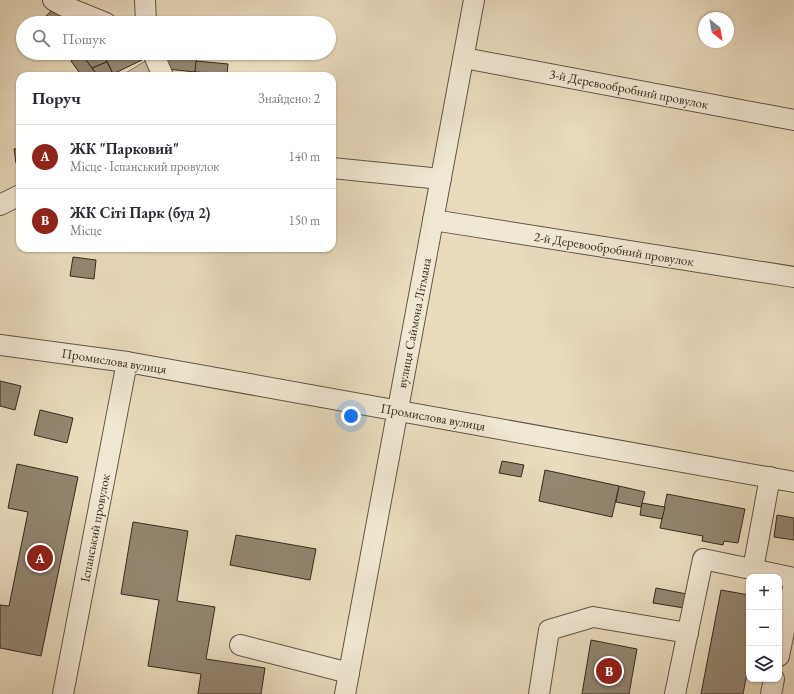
<!DOCTYPE html>
<html lang="uk">
<meta charset="utf-8">
<style>
:root{--surface:#fff;--page:#f7f7f7;--text:#2b2b33;--muted:#7c7c81;--line:#e1e1e2;--accent:#8f2418}
body{margin:0;font-family:"EB Garamond",serif;background:var(--page);color:var(--text)}
.controls{position:absolute;right:12px;bottom:12px;display:grid;overflow:hidden;border-radius:8px;box-shadow:0 1px 3px #0004}
.controls button{width:36px;height:36px;display:grid;place-items:center;padding:0;border:0;border-bottom:1px solid var(--line);background:var(--surface);color:var(--text);font:20px sans-serif}
.compass{position:absolute;left:698px;top:12px;width:36px;height:36px;border-radius:50%;background:var(--surface);box-shadow:0 1px 3px #0004;rotate:149deg}
.you{position:absolute;left:351px;top:416px;width:14px;height:14px;margin:-10px;border:3px solid #fff;border-radius:50%;background:#1a73e8;box-shadow:0 0 0 6px #1a73e833}
.badge{display:grid;place-items:center;width:26px;height:26px;border-radius:50%;background:var(--accent);color:#fff;font-size:13px;font-weight:700}
.pin{position:absolute;translate:-50% -50%;border:2px solid #fff;box-shadow:0 1px 4px #0006}
.list{margin:0;padding:0;list-style:none}
h2{display:flex;justify-content:space-between;align-items:center;height:52px;margin:0;padding:0 16px;font-size:17px}
h2 small{font-size:13px;font-weight:400;color:var(--muted)}
.list li{display:grid;grid-template-columns:26px 1fr auto;gap:12px;align-items:center;box-sizing:border-box;height:64px;padding:0 16px;border-top:1px solid var(--line)}
.list b{display:block;font-size:15px;white-space:nowrap}
.list p{margin:0;font-size:13px;white-space:nowrap;color:var(--muted)}
.list em{font-size:13px;font-style:normal;color:var(--muted)}
.icon{flex:none;width:22px;height:22px;fill:none;stroke:currentColor;stroke-width:2;stroke-linecap:round;stroke-linejoin:round}
.map{position:relative;flex:none;width:794px;height:694px;overflow:hidden}
.search{position:absolute;background:var(--surface);box-shadow:0 1px 3px #0004;left:16px;top:16px;width:320px;height:44px;display:flex;align-items:center;gap:10px;box-sizing:border-box;padding:0 14px;border-radius:22px;color:var(--muted);font-size:15px}
.panel{position:absolute;background:var(--surface);box-shadow:0 1px 3px #0004;left:16px;top:72px;width:320px;height:180px;border-radius:12px}
.map>svg:first-child{display:block}
.green{fill:#c9bea2;stroke:#7e7460}
.building{fill:#928771;stroke:#342a1f}
.lines{fill:none;stroke-linecap:round;stroke-linejoin:round}
.minor-casing{stroke:#615646;stroke-width:22}
.minor{stroke:#f0e8d4;stroke-width:20}
.labels{text-anchor:middle;dominant-baseline:central;stroke-width:3;stroke-linejoin:round;paint-order:stroke}
.street-label{font-size:13px;fill:#342a1f;stroke:#f0e8d4}
</style>
<div class="map">
<svg width="794" height="694" viewBox="0 0 794 694">
<rect width="100%" height="100%" fill="#e8dcbd"/>
<filter id="stains"><feTurbulence type="fractalNoise" baseFrequency=".005" numOctaves="4"/><feColorMatrix values="0 0 0 0 .2 0 0 0 0 .09 0 0 0 0 .02 0 0 0 .5 -.17"/></filter>
<radialGradient id="worn" r=".72"><stop offset=".6" stop-color="#630" stop-opacity="0"/><stop offset="1" stop-color="#630" stop-opacity=".3"/></radialGradient>
<!-- green -->
<path class="green" d="M147,60L155,76H124V74Z"/>
<!-- building -->
<g class="building">
<path d="M54,8L63,16L55,23H47L43,19Z"/>
<path d="M81,53L86,60L98,76H82L79,72L71,61Z"/>
<path d="M101,53H103L107,62L92,68L86,60Z"/>
<path d="M103,53H139L142,60L113,74Z"/>
<path d="M168,54L197,57L195,72L167,69Z"/>
<path d="M196,61L228,64L227,74L195,72Z"/>
<path d="M107,62L113,74L111,76H98L92,68Z"/>
<path d="M20,148V162L16,163L14,149Z"/>
<path d="M73,257L96,260L94,279L70,276Z"/>
<path d="M0,381L21,386L15,410L0,406Z"/>
<path d="M40,410L73,418L67,443L34,435Z"/>
<path d="M502,461L524,465L521,477L499,473Z"/>
<path d="M17,464L78,477L41,656L0,648V605L9,606L28,512L8,508Z"/>
<path d="M545,470L619,486L612,517L539,501Z"/>
<path d="M619,486L645,492L641,507L616,502Z"/>
<path d="M667,494L745,509L738,543L724,541L723,545L702,541L703,536L660,528Z"/>
<path d="M642,503L665,507L662,519L640,515Z"/>
<path d="M777,515L794,518V540L774,537Z"/>
<path d="M133,522L188,531L177,601L215,607L206,659L265,668L261,694H198L201,674L148,666L159,600L121,594Z"/>
<path d="M236,535L316,549L310,580L230,565Z"/>
<path d="M656,588L687,594L684,608L653,603Z"/>
<path d="M721,590L749,595V663L743,694H701Z"/>
<path d="M591,640L637,649L629,694H582Z"/>
</g>
<g class="lines">
<defs>
<g id="minor">
<path d="M53,0L64,6L106,23"/>
<path d="M145,0L146,23"/>
<path d="M153,53L163,76"/>
<path d="M464,58L794,120"/>
<path d="M332,168L441,179"/>
<path d="M0,205L20,195"/>
<path d="M433,220L794,277"/>
<path d="M0,345L127,362L794,482"/>
<path d="M753,569L770,477"/>
<path d="M240,645L349,673"/>
<path d="M779,656L794,582"/>
<path d="M63,694L127,362"/>
<path d="M345,694L474,0"/>
<path d="M539,694L549,630L593,617L688,633"/>
<path d="M675,694L703,559L794,578"/>
<path d="M771,694L774,679"/>
</g>
</defs>
<!-- minor casing -->
<use href="#minor" class="minor-casing"/>
<!-- minor -->
<use href="#minor" class="minor"/>
</g>
<g class="labels">
<!-- street labels -->
<g class="street-label">
<text transform="translate(629 89) rotate(11)">3-й Деревообробний провулок</text>
<text transform="translate(614 249) rotate(9)">2-й Деревообробний провулок</text>
<text transform="translate(414 323) rotate(-79)">вулиця Саймона Літмана</text>
<text transform="translate(114 361) rotate(9)">Промислова вулиця</text>
<text transform="translate(433 417) rotate(10)">Промислова вулиця</text>
<text transform="translate(95 528) rotate(-79)">Іспанський провулок</text>
</g>
</g>
<rect width="100%" height="100%" filter="url(#stains)"/>
<rect width="100%" height="100%" fill="url(#worn)"/>
</svg>
<div class="controls">
<button>+</button>
<button>−</button>
<button><svg class="icon" aria-label="layers" viewBox="0 0 24 24"><path d="M12 4l9 5-9 5-9-5zM3 14l9 5 9-5"/></svg></button>
</div>
<svg class="compass" viewBox="-18 -18 36 36"><path d="M0-13l5 13h-10z" fill="#e53935"/><path d="M0 13l5-13h-10z" fill="#7c7c81"/></svg>
<div class="you"></div>
<div class="pin badge" style="left:40px;top:558px">A</div>
<div class="pin badge" style="left:609px;top:671px">B</div>
<div class="search"><svg class="icon" aria-label="search" viewBox="0 0 24 24"><circle cx="10" cy="10" r="6"/><path d="M15 15l6 6"/></svg>Пошук</div>
<section class="panel">
<h2>Поруч<small>Знайдено: 2</small></h2>
<ul class="list">
<li><span class="badge">A</span><div><b>ЖК &quot;Парковий&quot;</b><p>Місце · Іспанський провулок</p></div><em>140 m</em></li>
<li><span class="badge">B</span><div><b>ЖК Сіті Парк (буд 2)</b><p>Місце</p></div><em>150 m</em></li>
</ul>
</section>
</div>
